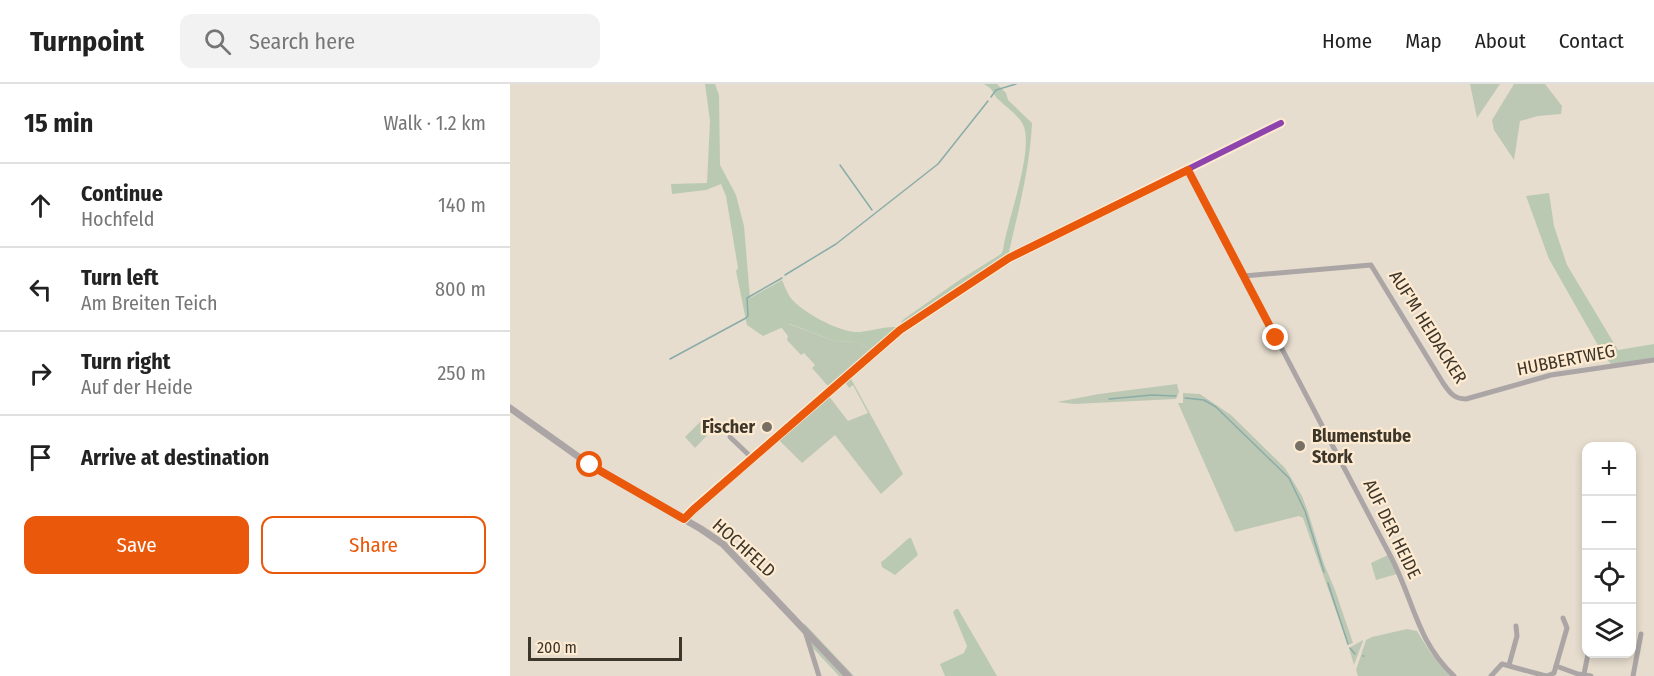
<!DOCTYPE html>
<meta charset="utf-8">
<style>
:root{--surface:#fff;--page:#f2f2f2;--text:#222;--muted:#767676;--line:#e0e0e0;--accent:#ea580c}
body{margin:0;font-family:"Fira Sans Condensed",sans-serif;background:var(--page);color:var(--text)}
.controls{position:absolute;right:18px;bottom:18px;display:grid;overflow:hidden;border-radius:12px;box-shadow:0 3px 9px #0003}
.controls button{width:54px;height:54px;display:grid;place-items:center;padding:0;border:0;border-bottom:2px solid var(--line);background:var(--surface);color:var(--text);font:30px sans-serif}
.scale{position:absolute;left:18px;bottom:15px;width:154px;box-sizing:border-box;padding-left:6px;border:3px solid #3d362b;border-top:0;font-size:16px;line-height:21px;white-space:nowrap;color:#3d362b;-webkit-text-stroke:4px #feebd1;paint-order:stroke}
.stop{position:absolute;width:18px;height:18px;margin:-14px;border:4px solid #ea580c;border-radius:50%;background:#fff}
.stop.end{background:#ea580c;border-color:#fff;box-shadow:0 2px 6px #0008}
.list{margin:0;padding:0;list-style:none}
h2{display:flex;justify-content:space-between;align-items:center;height:78px;margin:0;padding:0 24px;font-size:26px}
h2 small{font-size:20px;font-weight:400;color:var(--muted)}
.list li{display:grid;grid-template-columns:39px 1fr auto;gap:18px;align-items:center;box-sizing:border-box;height:84px;padding:0 24px;border-top:2px solid var(--line)}
.list b{display:block;font-size:22px;white-space:nowrap}
.list p{margin:0;font-size:20px;white-space:nowrap;color:var(--muted)}
.list em{font-size:20px;font-style:normal;color:var(--muted)}
.actions{display:flex;gap:12px;padding:18px 24px}
.actions a{flex:1;padding:14px 0;border:2px solid var(--accent);border-radius:12px;text-align:center;font-size:21px;color:var(--accent)}
.actions .main{background:var(--accent);color:#fff}
.icon{flex:none;width:33px;height:33px;fill:none;stroke:currentColor;stroke-width:2;stroke-linecap:round;stroke-linejoin:round}
.map{position:relative;flex:none;width:1144px;height:592px;overflow:hidden}
header{display:flex;align-items:center;gap:36px;box-sizing:border-box;height:84px;padding:0 30px;background:var(--surface);border-bottom:2px solid var(--line)}
header strong{font-size:28px}
nav{display:flex;gap:33px;margin-inline-start:auto;font-size:21px}
.search{width:420px;height:54px;background:var(--page);display:flex;align-items:center;gap:15px;box-sizing:border-box;padding:0 21px;border-radius:12px;color:var(--muted);font-size:22px}
main{display:flex}
aside{flex:1;background:var(--surface)}
.map>svg:first-child{display:block}
.green{fill:#bdc8b4}
.forest{fill:#bac9b2}
.lines{fill:none;stroke-linecap:round;stroke-linejoin:round}
.stream{stroke:#8aaca9;stroke-width:1.5}
.minor{stroke:#aba6a5;stroke-width:5}
.tertiary{stroke:#aba6a5;stroke-width:7}
.bus-1-casing{stroke:#feebd1;stroke-width:10}
.bus-1{stroke:#8e44ad;stroke-width:6}
.route{stroke:#ea580c;stroke-width:8}
.poi-dot{fill:#787064;stroke:#feebd1;stroke-width:2}
.labels{text-anchor:middle;dominant-baseline:central;stroke-width:4.5;stroke-linejoin:round;paint-order:stroke}
.street-label{font-size:18px;fill:#3d362b;stroke:#feebd1}
.poi-label{font-size:18px;font-weight:bold;fill:#3d362b;stroke:#feebd1;text-anchor:end}
</style>
<header>
<strong>Turnpoint</strong>
<div class="search"><svg class="icon" aria-label="search" viewBox="0 0 24 24"><circle cx="10" cy="10" r="6"/><path d="M15 15l6 6"/></svg>Search here</div>
<nav><a>Home</a><a>Map</a><a>About</a><a>Contact</a></nav>
</header>
<main>
<aside>
<h2>15 min<small>Walk · 1.2 km</small></h2>
<ul class="list">
<li><svg class="icon" aria-label="ahead" viewBox="0 0 24 24"><path d="M12 20V5M6 11l6-6 6 6"/></svg><div><b>Continue</b><p>Hochfeld</p></div><em>140 m</em></li>
<li><svg class="icon" aria-label="left" viewBox="0 0 24 24"><path d="M17 20v-9H6M10 6l-5 5 5 5"/></svg><div><b>Turn left</b><p>Am Breiten Teich</p></div><em>800 m</em></li>
<li><svg class="icon" aria-label="right" viewBox="0 0 24 24"><path d="M7 20v-9h11M14 6l5 5-5 5"/></svg><div><b>Turn right</b><p>Auf der Heide</p></div><em>250 m</em></li>
<li><svg class="icon" aria-label="arrive" viewBox="0 0 24 24"><path d="M6 21V4h12l-3 4 3 4H6"/></svg><div><b>Arrive at destination</b></div></li>
</ul>
<div class="actions"><a class="main">Save</a><a>Share</a></div>
</aside>
<div class="map">
<svg width="1144" height="592" viewBox="0 0 1144 592">
<rect width="100%" height="100%" fill="#e6ddce"/>
<!-- green -->
<g class="green">
<path d="M960,0H990L967,34Z"/>
<path d="M1004,0H1035L1052,22L1051,30L1028,32L1010,37L1004,76L984,46L982,36Z"/>
<path d="M279,240L325,257L347,258L363,267L323,302L317,301L302,284L305,281L294,269L291,271L277,256L278,252L271,243Z"/>
<path d="M340,293L393,390L371,410L325,351L292,379L268,355L318,311L338,337L358,329L343,301L339,304L335,298Z"/>
<path d="M667,300L669,308L666,315L564,320L547,318L589,310Z"/>
<path d="M673,309L690,310L721,331L775,384L792,412L798,428L814,480L825,506L843,559L838,561L793,434L789,432L725,448L668,319H673Z"/>
<path d="M195,333L205,343L185,364L175,353Z"/>
<path d="M878,471L887,490L866,496L861,479Z"/>
<path d="M294,539L344,592H329L299,560Z"/>
<path d="M897,545L907,547L920,568L941,592H848L846,586L856,556L862,553Z"/>
<path d="M853,556V557L844,581L839,564Z"/>
</g>
<!-- forest -->
<g class="forest">
<path d="M195,0H205L209,11L210,81L226,111L234,142L240,214L272,196C274,201 277,208 280,213C290,227 327,247 345,248C359,248 375,242 386,243L387,247L363,267L347,258L325,257L280,240L253,252L237,241L226,187L228,184L216,112L211,100L196,106L162,110L161,100L197,99L200,37Z"/>
<path d="M474,0H487L496,9L498,16L522,39C520,84 508,128 498,172L392,242L391,238L394,235L448,197L491,170L493,166C497,137 523,70 514,43C510,32 497,24 489,16C482,10 486,7 474,0Z"/>
<path d="M1039,109L1044,142L1057,181L1108,266L1144,260V275L1101,280L1093,270L1039,175L1016,112Z"/>
<path d="M399,454H401L408,471L385,491L372,483L371,478L374,476Z"/>
<path d="M446,525H448L487,592H435L430,580L454,569L457,562L443,528Z"/>
</g>
<g class="lines">
<!-- stream -->
<g class="stream">
<path d="M481,13L486,6L506,0"/>
<path d="M330,81L362,126"/>
<path d="M275,191L326,160L428,80L478,17"/>
<path d="M160,275L236,234L238,232L237,214L272,194"/>
<path d="M675,314L694,316L706,323L779,394L795,427L814,488"/>
<path d="M599,315L642,311L666,312"/>
<path d="M818,499L838,560"/>
<path d="M840,564L845,570"/>
<path d="M853,572H854"/>
</g>
<!-- minor -->
<g class="minor">
<path d="M678,85C746,215 813,344 881,473C904,517 906,556 944,592"/>
<path d="M734,192L861,181L933,299C940,309 944,315 956,315L1041,291L1144,276"/>
<path d="M220,353L242,374"/>
<path d="M174,435L182,426L390,246L499,174L771,39"/>
<path d="M295,547L309,592"/>
<path d="M999,581L1007,552L1006,542"/>
<path d="M1046,582L1068,590L1081,592"/>
<path d="M1074,590L1078,570"/>
<path d="M981,592L992,580L1036,592"/>
<path d="M1037,592L1044,589L1057,544L1053,534"/>
<path d="M1123,592L1131,550"/>
</g>
<!-- tertiary -->
<path class="tertiary" d="M0,324L80,381L191,445L213,460L338,592"/>
<defs>
<path id="bus-1" d="M174,435L182,426L390,246L499,174L771,39"/>
</defs>
<!-- bus-1 casing -->
<use href="#bus-1" class="bus-1-casing"/>
<!-- bus-1 -->
<use href="#bus-1" class="bus-1"/>
</g>
<g class="lines">
<!-- route -->
<path class="route" d="M80,381L174,435L183,426L390,246L499,174L678,86L766,254"/>
</g>
<!-- markers -->
<g class="poi-dot">
<circle cx="257" cy="343" r="6"/>
<circle cx="790" cy="362" r="6"/>
</g>
<g class="labels">
<!-- street labels -->
<g class="street-label">
<text transform="translate(918 243) rotate(58)">AUF'M HEIDACKER</text>
<text transform="translate(1056 276) rotate(-11)">HUBBERTWEG</text>
<text transform="translate(882 445) rotate(64)">AUF DER HEIDE</text>
<text transform="translate(234 464) rotate(42)">HOCHFELD</text>
</g>
<!-- poi labels -->
<g class="poi-label">
<text x="245" y="343">Fischer</text>
<text x="802" y="352" text-anchor="start">Blumenstube<tspan x="802" dy="21">Stork</tspan></text>
</g>
</g>
</svg>
<div class="controls">
<button>+</button>
<button>−</button>
<button><svg class="icon" aria-label="locate" viewBox="0 0 24 24"><circle cx="12" cy="12" r="6"/><path d="M12 2v4M12 18v4M2 12h4M18 12h4"/></svg></button>
<button><svg class="icon" aria-label="layers" viewBox="0 0 24 24"><path d="M12 4l9 5-9 5-9-5zM3 14l9 5 9-5"/></svg></button>
</div>
<div class="scale">200 m</div>
<div class="stop" style="left:80px;top:381px"></div>
<div class="stop end" style="left:766px;top:254px"></div>
</div>
</main>
